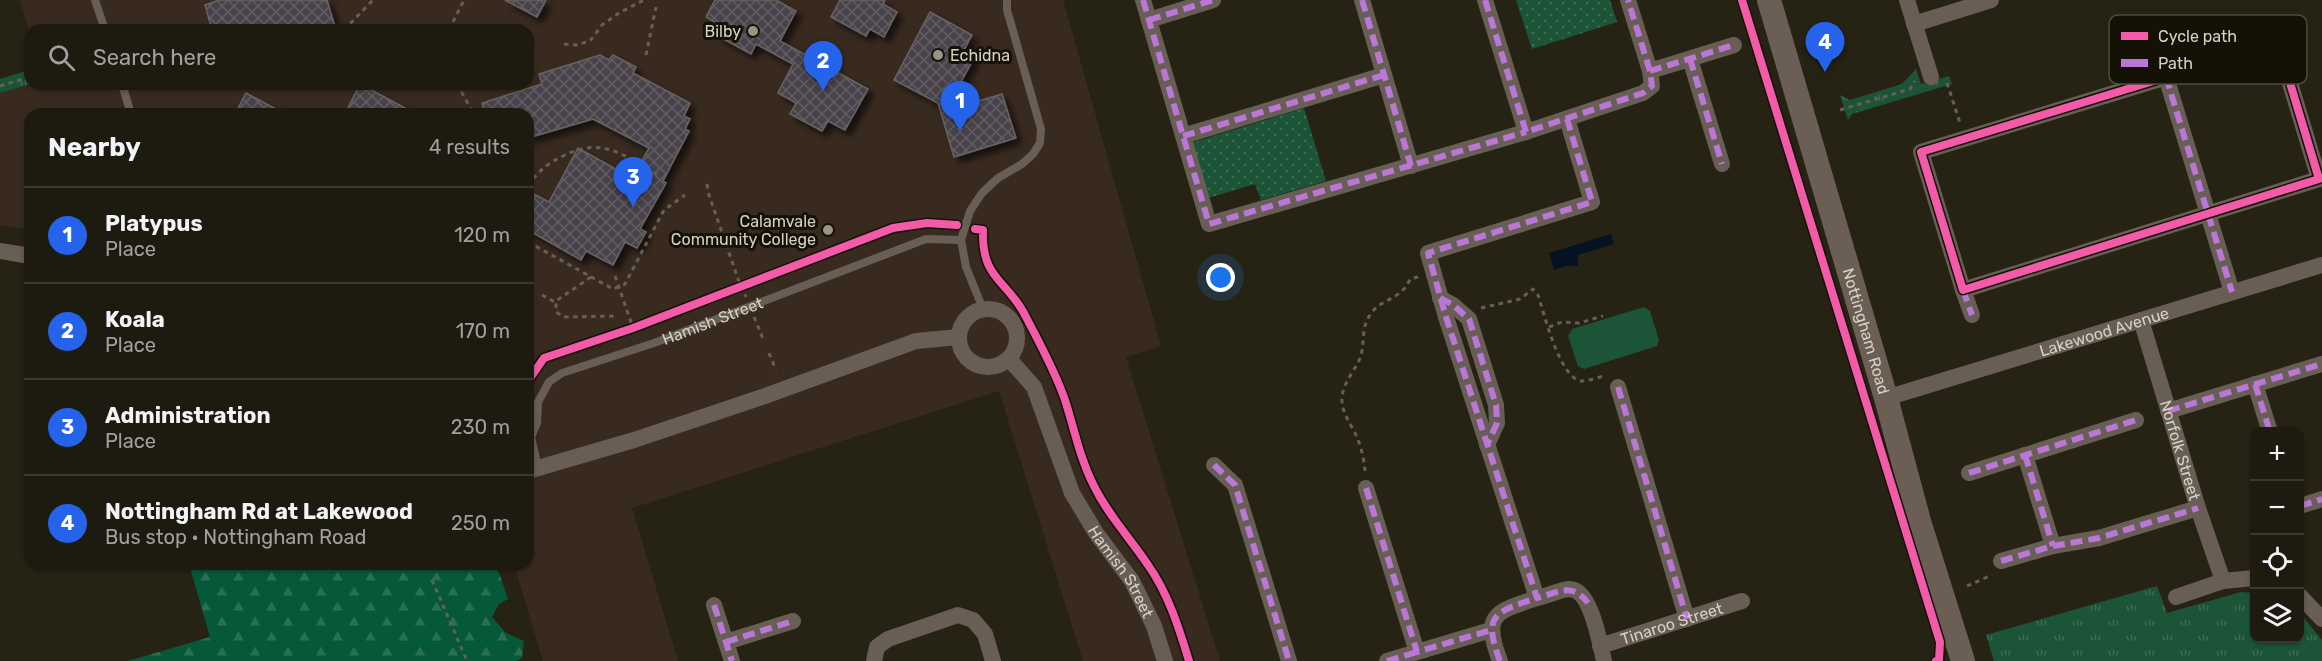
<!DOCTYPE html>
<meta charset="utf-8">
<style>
:root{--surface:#1d1a0f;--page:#252318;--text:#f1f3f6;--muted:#a0a19e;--line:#3b382f;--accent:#2563eb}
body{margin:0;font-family:Rubik,sans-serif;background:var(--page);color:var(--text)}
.controls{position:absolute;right:18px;bottom:18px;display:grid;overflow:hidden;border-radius:12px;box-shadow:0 2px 4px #0004}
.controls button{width:54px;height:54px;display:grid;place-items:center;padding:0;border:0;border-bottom:2px solid var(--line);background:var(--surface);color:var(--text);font:30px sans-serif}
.you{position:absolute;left:1221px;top:278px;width:21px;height:21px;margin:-15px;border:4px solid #fff;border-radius:50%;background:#1a73e8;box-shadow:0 0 0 9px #1a73e833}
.badge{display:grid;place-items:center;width:39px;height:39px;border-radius:50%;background:var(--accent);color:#fff;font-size:20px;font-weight:700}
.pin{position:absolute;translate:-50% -50px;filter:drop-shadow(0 2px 3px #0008)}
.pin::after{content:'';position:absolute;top:32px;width:21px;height:18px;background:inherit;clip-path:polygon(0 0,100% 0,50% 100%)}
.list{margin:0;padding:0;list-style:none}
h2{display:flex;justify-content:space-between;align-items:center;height:78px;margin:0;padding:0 24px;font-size:26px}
h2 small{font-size:20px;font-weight:400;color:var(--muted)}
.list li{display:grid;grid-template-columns:39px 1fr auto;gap:18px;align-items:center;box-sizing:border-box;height:96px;padding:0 24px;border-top:2px solid var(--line)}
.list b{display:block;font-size:22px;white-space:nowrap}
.list p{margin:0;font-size:20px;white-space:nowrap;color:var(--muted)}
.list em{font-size:20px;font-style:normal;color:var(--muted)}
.icon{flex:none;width:33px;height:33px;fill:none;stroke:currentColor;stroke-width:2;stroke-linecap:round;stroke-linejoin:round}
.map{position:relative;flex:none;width:2322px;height:661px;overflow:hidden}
.search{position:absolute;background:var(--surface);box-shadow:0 2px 4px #0004;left:24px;top:24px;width:510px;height:66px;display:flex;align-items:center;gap:15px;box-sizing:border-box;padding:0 21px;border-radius:18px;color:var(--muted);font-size:22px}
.panel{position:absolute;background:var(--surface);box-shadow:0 2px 4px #0004;left:24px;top:108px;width:510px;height:462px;border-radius:18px}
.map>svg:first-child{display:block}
.education{fill:#392a20}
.grass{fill:url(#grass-tufts)}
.forest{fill:url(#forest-firs)}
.garden{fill:url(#garden-dots)}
.pitch{fill:#1c5438}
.water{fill:#041222}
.building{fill:url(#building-cross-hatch);stroke:#676463;stroke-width:1.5;filter:url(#shadow)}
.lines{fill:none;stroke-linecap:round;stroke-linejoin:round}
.path{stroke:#675f56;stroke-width:3;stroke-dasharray:4.5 4.5;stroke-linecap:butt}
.lane{stroke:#685e55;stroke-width:8}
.street{stroke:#685e55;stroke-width:16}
.secondary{stroke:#6b5f55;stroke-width:24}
.quiet{stroke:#ba77d6;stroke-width:6;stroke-dasharray:12 6;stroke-linecap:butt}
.cycleway-casing{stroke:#141106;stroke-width:11}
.cycleway{stroke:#f35aa7;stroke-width:8}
.poi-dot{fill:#999585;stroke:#141106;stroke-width:2}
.labels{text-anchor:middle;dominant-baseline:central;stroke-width:6;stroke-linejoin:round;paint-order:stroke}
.poi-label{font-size:16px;fill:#d6d2c2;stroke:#141106;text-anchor:end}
.street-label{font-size:16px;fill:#d6d2c2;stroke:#141106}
.key{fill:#141106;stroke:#4e4b3e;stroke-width:1.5}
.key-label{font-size:16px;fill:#d6d2c2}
</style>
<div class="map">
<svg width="2322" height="661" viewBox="0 0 2322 661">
<defs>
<pattern id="grass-tufts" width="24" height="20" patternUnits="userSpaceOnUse" patternTransform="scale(1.5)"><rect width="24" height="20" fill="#1c5438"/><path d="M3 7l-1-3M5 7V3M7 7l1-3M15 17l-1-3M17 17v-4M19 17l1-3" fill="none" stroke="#3c6c53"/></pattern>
<pattern id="forest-firs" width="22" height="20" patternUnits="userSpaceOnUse" patternTransform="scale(1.5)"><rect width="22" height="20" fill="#055938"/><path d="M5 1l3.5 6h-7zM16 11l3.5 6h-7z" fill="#297053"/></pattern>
<pattern id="garden-dots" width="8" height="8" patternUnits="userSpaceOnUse" patternTransform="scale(1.5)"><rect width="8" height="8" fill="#1c5438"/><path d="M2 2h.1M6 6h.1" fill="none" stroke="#3c6c53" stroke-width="1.8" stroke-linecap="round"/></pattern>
<pattern id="building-cross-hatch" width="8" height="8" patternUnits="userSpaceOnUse" patternTransform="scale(1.5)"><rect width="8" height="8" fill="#49434c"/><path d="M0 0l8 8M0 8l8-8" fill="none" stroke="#625d64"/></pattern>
<filter id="shadow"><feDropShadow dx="5.5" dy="5.5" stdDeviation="3" flood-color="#0009"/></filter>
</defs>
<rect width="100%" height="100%" fill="#272314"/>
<!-- education -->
<path class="education" d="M20,0H1063L1161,346L1126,357L1220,661H1083L999,391L632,508L678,661H543L514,564H528V114H30V229L0,225V93L30,84H39L46,88L45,84H528V30H30V34Z"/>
<!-- grass -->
<g class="grass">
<path d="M1916,69L1921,84L1949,76L1952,84L1852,114L1848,120L1840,95L1850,100L1902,84Z"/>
<path d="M30,70V84L0,93V79Z"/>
<path d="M2157,586L2167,613L2241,592L2254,593V638H2300V613L2322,640V661H1994L1986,635Z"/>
</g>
<!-- forest -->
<path class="forest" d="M189,564H488L498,570L508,599L499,604L492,617L506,633L524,641L522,658L516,661H128L210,637Z"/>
<!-- garden -->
<g class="garden">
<path d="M1516,0H1610L1617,22L1532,49Z"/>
<path d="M1304,108L1326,181L1261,200L1255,184L1208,198L1191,143Z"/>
</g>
<!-- pitch -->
<path class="pitch" d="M1644,307L1650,311L1659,340L1657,346L1584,369L1578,366L1568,336L1572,329Z"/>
<!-- water -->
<path class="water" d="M1611,234L1614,244L1578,255V266H1566L1554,270L1549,253Z"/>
<!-- building -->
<g class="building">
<path d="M219,0H327L336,30H212L205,5Z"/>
<path d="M505,0H546L537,17Z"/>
<path d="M715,0H776L796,11L780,41L868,89L845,130L828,121L822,131L790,114L796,103L778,93L793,64L756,44L751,54L718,36L723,27L706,17Z"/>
<path d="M840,0H885L883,4L897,12L884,37L870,29L866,36L831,17Z"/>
<path d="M930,12L972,35L963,52L974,58L945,111L1002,94L1016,138L954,157L938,103L894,80Z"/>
<path d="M600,55L609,60L613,55L636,67L633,73L690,103L684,116L690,119L685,129L689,131L663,181L666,183L640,229L646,232L637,248L625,242L613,265L586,251L581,260L528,230V191L549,202L578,148L632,178L649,148L593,119L528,138V114H485L482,103L542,84L539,74Z"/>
<path d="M360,84L416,114H345Z"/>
<path d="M246,93L285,114H235Z"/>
</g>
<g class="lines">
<!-- path -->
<g class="path">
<path d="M344,30L373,0"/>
<path d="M449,30L464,0"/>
<path d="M564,44L576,45L590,41L602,25L619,13L644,0"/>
<path d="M646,55L656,7"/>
<path d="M1947,83L1960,123"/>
<path d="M457,84L471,109"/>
<path d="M0,86L30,77"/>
<path d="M1840,110L1910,89L1915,81"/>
<path d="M707,184L708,192L738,279L746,297"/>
<path d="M528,186C537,172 548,163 563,156C603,136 623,155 658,175"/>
<path d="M528,242L613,289L625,284L664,210L685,195"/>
<path d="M615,276L633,328"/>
<path d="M591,277L556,301V312L564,317L617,316"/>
<path d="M542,295L555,302"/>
<path d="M1481,308L1520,299L1533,289L1538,295C1544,313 1560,380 1582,381C1589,381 1598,377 1605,376"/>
<path d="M754,317L764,341"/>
<path d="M1549,327L1562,322L1579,323L1603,316"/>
<path d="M769,353L776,370"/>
<path d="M1365,471C1364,459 1361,446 1356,435C1350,422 1341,412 1342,397C1344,380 1358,367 1361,355C1365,340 1361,328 1370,315C1380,298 1401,301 1410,279L1418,277"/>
<path d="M432,580L467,661"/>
<path d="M1967,586L1992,575"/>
</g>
<!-- lane -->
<g class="lane">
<path d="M95,0L105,30"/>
<path d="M122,84L131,114"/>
<path d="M983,309L966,267L961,240L970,211L982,193L998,178L1022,164L1033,154L1040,143L1041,129L1007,10V0"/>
<path id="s1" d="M538,468L531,437L537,423L538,402L549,382L562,373L654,343L926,239L961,240"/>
</g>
<!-- street -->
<g class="street">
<path d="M1143,0L1209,224L1526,132"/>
<path d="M1362,0L1411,166"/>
<path d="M1485,0L1526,132L1643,93L1652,86L1650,71L1628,0"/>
<path d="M1907,0L1931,77"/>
<path d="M1149,20L1213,0"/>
<path d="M1914,24L1991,0"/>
<path d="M1690,59L1722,164"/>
<path d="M1650,71L1734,45"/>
<path d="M2166,77L2232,292"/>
<path d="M1567,119L1592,202L1428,253L1446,317L1537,598C1547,596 1559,590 1569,589C1591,588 1600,644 1604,661"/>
<path d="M1183,136L1384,75"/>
<path d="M2319,179L2278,43L1921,152L1963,290L2319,179L2322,178"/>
<path d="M0,251L30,256"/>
<path d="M1963,290L1972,315"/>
<path d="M1440,298L1453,305L1469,319L1496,405L1497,423L1487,445"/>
<circle cx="988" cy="338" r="29"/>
<path id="s2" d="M2141,320L2198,508L2223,581"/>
<path id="s3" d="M1009,359L1034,387L1072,493L1096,533L1132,581L1154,626L1165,661"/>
<path d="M2255,384L2270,432"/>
<path d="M1618,387L1687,619"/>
<path id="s4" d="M1886,398L2322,265"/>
<path d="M2168,411L2322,364"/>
<path d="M2025,455L2053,546"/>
<path d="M1214,465L1235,485L1289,661"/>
<path d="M528,471L634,440L765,396L916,341L959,337"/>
<path d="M1969,473L2136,420"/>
<path d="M1366,488L1417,652L1491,630"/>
<path d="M2300,506L2322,499"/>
<path d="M2001,561L2053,546L2099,538L2198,508"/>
<path d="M2300,596L2322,619"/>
<path d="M2176,597L2223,581L2254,578"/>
<path d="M714,605L732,661"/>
<path d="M726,642L793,621"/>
<path id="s5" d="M1600,646L1742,601"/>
<path d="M874,661L877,647L888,639L958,615L973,620L985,634L993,661"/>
<path d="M1387,661L1417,652"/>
<path d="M1500,661C1482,614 1495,612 1537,598"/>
</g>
<!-- secondary -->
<path class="secondary" id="s6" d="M1769,0L1886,398L1919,521L1963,661"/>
<!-- quiet -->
<g class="quiet">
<path d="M1143,0L1209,224L1526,132"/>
<path d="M1362,0L1411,166"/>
<path d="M1485,0L1526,132L1643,93L1652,86L1650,71L1628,0"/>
<path d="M1149,20L1213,0"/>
<path d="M1690,59L1722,164"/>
<path d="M1650,71L1734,45"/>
<path d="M2166,77L2232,292"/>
<path d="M1567,119L1592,202L1428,253L1446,317L1537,598C1559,592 1572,582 1588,603"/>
<path d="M1183,136L1384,75"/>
<path d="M1963,290L1972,315"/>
<path d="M1440,298L1453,305L1469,319L1496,405L1497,423L1487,445"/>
<path d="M2255,384L2270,432"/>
<path d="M1618,387L1687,619"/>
<path d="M2168,411L2322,364"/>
<path d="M2025,455L2053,546"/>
<path d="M1214,465L1235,485L1289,661"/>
<path d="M1969,473L2136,420"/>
<path d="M1366,488L1417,652L1491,630"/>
<path d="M2300,506L2322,499"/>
<path d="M2001,561L2053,546L2099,538L2198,508"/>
<path d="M714,605L732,661"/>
<path d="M726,642L793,621"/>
<path d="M1387,661L1417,652"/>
<path d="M1500,661C1482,614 1495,612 1537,598"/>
</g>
<defs>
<g id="cycleway">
<path d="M1742,0L1940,642L1939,660L1936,661"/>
<path d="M2319,179L2278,43L1921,152L1963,290L2319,179L2322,178"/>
<path d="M975,229L983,230C981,280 1008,280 1026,317C1040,344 1055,371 1065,400C1074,428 1080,459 1094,486C1108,515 1130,538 1148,565C1168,593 1179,628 1189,661"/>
<path d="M528,381L544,358L633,328L893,228L927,223L957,225"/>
</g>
</defs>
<!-- cycleway casing -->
<use href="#cycleway" class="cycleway-casing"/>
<!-- cycleway -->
<use href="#cycleway" class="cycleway"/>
</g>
<!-- markers -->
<g class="poi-dot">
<circle cx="753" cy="31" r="6"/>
<circle cx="938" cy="55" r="6"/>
<circle cx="828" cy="230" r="6"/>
</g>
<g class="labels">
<!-- poi labels -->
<g class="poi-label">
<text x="741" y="31">Bilby</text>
<text x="950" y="55" text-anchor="start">Echidna</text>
<text x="816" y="221">Calamvale<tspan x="816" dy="18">Community College</tspan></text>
</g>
<!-- street labels -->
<g class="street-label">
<text stroke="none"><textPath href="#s1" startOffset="266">Hamish Street</textPath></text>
<text stroke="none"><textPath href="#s6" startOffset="345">Nottingham Road</textPath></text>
<text stroke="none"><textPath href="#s4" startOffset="228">Lakewood Avenue</textPath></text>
<text stroke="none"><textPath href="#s2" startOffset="136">Norfolk Street</textPath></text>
<text stroke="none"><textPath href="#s3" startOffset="243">Hamish Street</textPath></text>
<text stroke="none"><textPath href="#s5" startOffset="75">Tinaroo Street</textPath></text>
</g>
</g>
<!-- legend -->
<rect x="2109" y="15" width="198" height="69" rx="9" class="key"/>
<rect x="2121" y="32" width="27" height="8" fill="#f35aa7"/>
<rect x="2121" y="59" width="27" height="8" fill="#ba77d6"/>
<g class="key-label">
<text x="2158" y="42">Cycle path</text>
<text x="2158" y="69">Path</text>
</g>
</svg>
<div class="controls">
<button>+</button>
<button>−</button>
<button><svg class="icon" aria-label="locate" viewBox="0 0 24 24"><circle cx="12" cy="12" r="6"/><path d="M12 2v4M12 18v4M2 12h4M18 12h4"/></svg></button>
<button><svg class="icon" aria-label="layers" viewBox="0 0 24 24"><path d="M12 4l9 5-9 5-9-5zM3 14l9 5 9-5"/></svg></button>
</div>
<div class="you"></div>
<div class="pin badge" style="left:960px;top:131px">1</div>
<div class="pin badge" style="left:823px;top:91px">2</div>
<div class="pin badge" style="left:633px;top:207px">3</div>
<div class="pin badge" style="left:1825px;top:72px">4</div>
<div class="search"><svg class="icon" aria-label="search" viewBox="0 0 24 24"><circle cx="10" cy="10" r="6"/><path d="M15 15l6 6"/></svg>Search here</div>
<section class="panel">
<h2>Nearby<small>4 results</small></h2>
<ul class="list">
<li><span class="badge">1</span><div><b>Platypus</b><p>Place</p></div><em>120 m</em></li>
<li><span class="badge">2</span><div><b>Koala</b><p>Place</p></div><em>170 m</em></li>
<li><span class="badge">3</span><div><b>Administration</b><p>Place</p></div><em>230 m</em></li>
<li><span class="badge">4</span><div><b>Nottingham Rd at Lakewood</b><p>Bus stop · Nottingham Road</p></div><em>250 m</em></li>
</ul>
</section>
</div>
